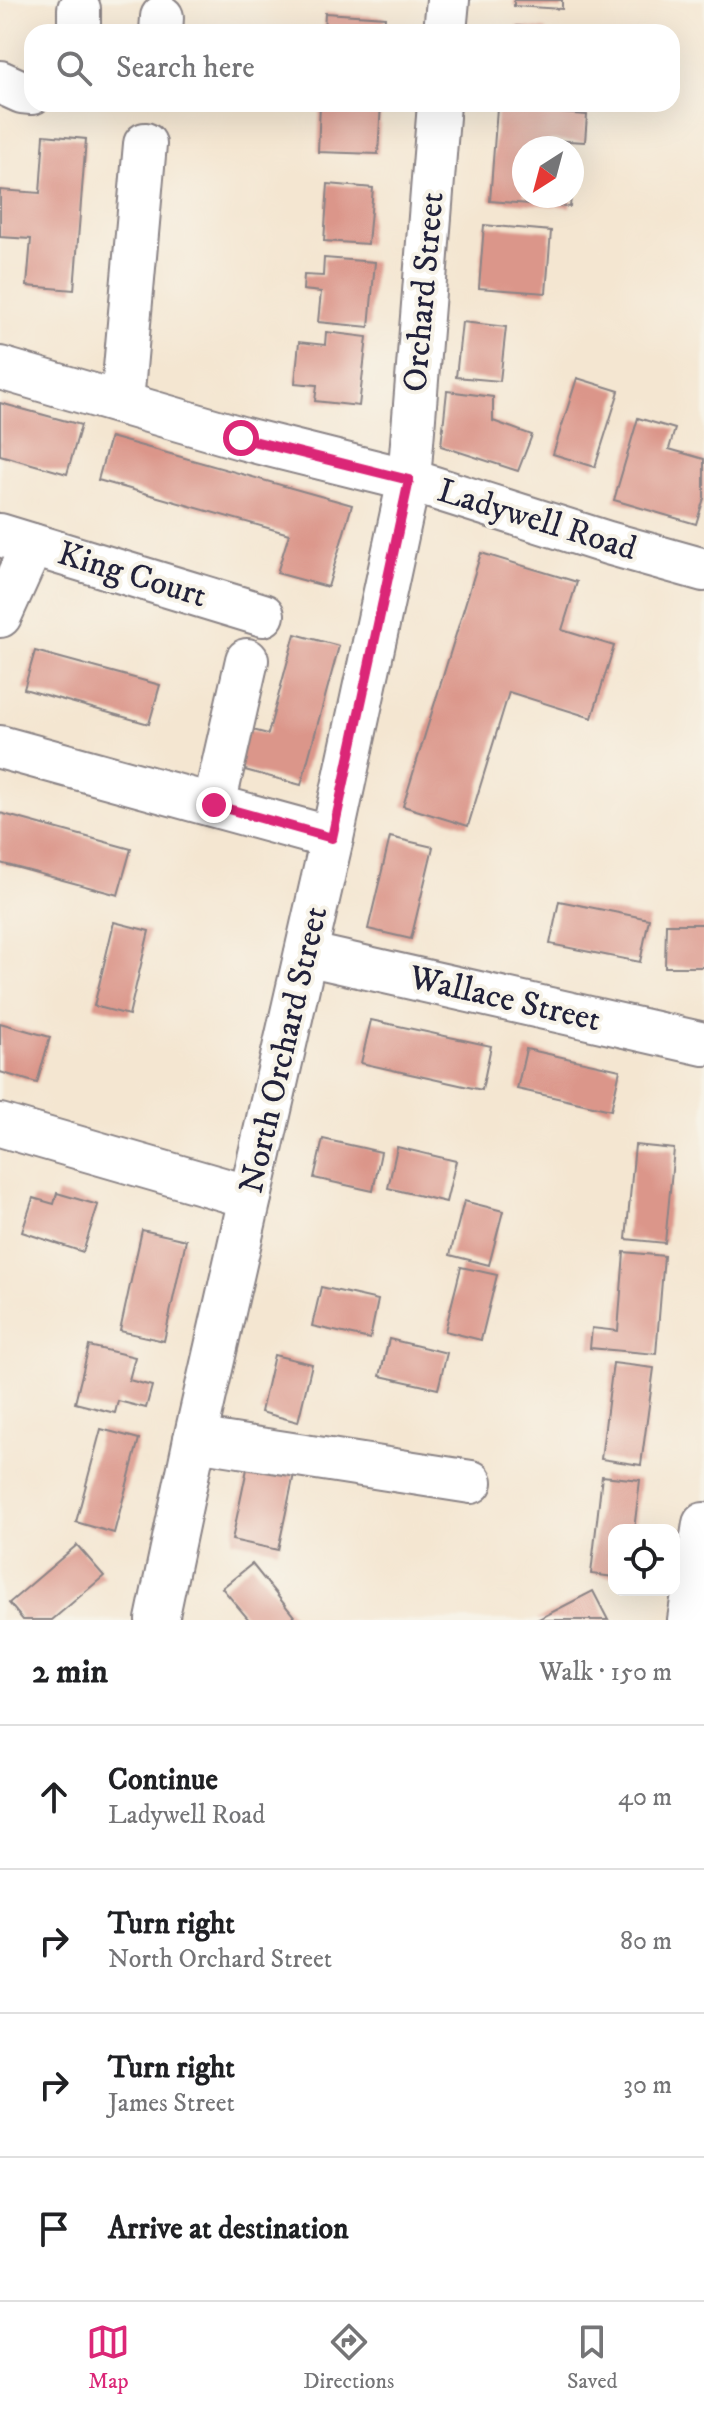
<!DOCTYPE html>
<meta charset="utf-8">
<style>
:root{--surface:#fff;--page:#f2f2f2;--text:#202124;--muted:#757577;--line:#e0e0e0;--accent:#db2777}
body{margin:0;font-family:"IM FELL DW Pica",serif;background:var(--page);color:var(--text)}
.controls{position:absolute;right:24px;bottom:24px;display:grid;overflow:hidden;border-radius:16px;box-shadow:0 8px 32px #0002}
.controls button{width:72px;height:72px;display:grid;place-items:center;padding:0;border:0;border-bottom:2px solid var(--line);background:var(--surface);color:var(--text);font:40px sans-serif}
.compass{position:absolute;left:512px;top:136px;width:72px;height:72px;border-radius:50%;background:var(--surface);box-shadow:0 8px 32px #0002;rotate:216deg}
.stop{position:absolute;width:24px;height:24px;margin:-18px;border:6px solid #db2777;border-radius:50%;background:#fff}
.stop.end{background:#db2777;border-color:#fff;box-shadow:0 2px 8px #0008}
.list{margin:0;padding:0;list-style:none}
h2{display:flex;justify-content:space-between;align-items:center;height:104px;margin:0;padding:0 32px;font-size:34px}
h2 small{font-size:26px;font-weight:400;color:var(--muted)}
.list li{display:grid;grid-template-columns:52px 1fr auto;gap:24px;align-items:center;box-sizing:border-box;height:144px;padding:0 32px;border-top:2px solid var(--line)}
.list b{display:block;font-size:30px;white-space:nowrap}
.list p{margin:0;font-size:26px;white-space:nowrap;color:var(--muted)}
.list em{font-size:26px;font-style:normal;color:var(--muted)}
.icon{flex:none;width:44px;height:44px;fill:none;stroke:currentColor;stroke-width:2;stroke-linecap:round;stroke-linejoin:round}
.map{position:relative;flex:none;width:704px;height:1620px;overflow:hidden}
.search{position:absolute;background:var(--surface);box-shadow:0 8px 32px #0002;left:24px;right:24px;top:24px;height:88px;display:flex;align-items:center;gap:20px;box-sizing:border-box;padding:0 28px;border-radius:24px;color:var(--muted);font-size:30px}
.sheet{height:680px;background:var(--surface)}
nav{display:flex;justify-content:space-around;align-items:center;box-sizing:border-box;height:112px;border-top:2px solid var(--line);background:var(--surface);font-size:22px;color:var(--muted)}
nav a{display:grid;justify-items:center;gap:4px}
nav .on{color:var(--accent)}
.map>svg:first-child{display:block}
.building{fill:#db968a}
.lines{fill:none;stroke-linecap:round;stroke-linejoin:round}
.minor-casing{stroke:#8b8486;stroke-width:46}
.minor{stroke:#fff;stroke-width:42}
.route{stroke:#db2777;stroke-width:10}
.labels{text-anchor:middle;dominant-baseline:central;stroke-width:8;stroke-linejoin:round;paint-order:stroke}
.street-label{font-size:34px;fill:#22223b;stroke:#f7f3e8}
</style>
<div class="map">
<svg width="704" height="1620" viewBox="0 0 704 1620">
<rect width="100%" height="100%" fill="#f7f3e8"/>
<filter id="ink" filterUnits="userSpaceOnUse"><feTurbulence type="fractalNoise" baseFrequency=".0125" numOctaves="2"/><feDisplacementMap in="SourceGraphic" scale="16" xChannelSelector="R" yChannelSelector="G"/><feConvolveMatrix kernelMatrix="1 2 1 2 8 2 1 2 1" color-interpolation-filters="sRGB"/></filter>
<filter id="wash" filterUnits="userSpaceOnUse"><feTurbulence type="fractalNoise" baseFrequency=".006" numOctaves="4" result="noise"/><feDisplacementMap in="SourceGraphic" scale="32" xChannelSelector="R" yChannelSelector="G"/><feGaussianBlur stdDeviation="1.8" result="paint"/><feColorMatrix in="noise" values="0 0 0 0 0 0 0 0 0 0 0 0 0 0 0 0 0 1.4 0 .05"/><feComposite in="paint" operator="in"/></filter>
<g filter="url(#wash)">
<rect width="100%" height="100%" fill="#f4e6d1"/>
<g id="blocks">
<!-- building -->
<g class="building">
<path d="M514,0H562V9L514,6Z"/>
<path d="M325,13L385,17L384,32H324Z"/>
<path d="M517,26L547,30V32H516Z"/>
<path d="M320,104H381L378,154L318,152Z"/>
<path d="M497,108L587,115L585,142L550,140L549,148H524V196H571L570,207L490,201Z"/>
<path d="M44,135L86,139L74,290L27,286L31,239L0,237V190L40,193Z"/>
<path d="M328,184L373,188L368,244L324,241Z"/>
<path d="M484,225L551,231L546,293L479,288Z"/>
<path d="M324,258L375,262L369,327L318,322L321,292L303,290L304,275L323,276Z"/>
<path d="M462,322L506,327L500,381L456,377Z"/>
<path d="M326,332L367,337L359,406L315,401L317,385L295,383L299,342L325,345Z"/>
<path d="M577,378L619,391L595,467L553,454Z"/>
<path d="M447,391L493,397V421L532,435L518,471L441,446Z"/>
<path d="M0,403L81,425L67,474L0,455Z"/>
<path d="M638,418L675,429L669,449L704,459V498L696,524L614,500Z"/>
<path d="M110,437L352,505L328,587L277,573L289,534L98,480Z"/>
<path d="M481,553L577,582L562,630L614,646L592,718L509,692L468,826L403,806Z"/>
<path d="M295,634L339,646L301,785L230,766L241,727L268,734Z"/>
<path d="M35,651L160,685L149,724L24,689Z"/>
<path d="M0,813L131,849L118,895L0,863Z"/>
<path d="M390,837L433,847L411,939L368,929Z"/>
<path d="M559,901L649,919L640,962L550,944Z"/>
<path d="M114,922L149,931L129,1015L94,1006Z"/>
<path d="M666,924H704V967H665Z"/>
<path d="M371,1020L491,1046L482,1090L361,1063Z"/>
<path d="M0,1023L50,1037L37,1083L0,1072Z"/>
<path d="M526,1049L620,1070L611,1110L517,1089Z"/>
<path d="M323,1139L381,1152L373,1191L314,1178Z"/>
<path d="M635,1145L674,1149L665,1243L626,1239Z"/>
<path d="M397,1147L456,1161L446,1202L388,1188Z"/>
<path d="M57,1193L98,1205L83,1252L22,1232L33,1198L54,1204Z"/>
<path d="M464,1201L503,1211L489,1265L450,1255Z"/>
<path d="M142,1230L186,1240L164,1341L120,1331Z"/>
<path d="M624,1252L664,1256L656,1354L590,1348L592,1328L618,1331Z"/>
<path d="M461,1267L497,1275L481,1340L445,1331Z"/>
<path d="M321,1287L378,1300L370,1339L312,1326Z"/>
<path d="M389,1339L447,1353L438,1389L380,1376Z"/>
<path d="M89,1346L135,1357L129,1380L152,1386L146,1408L118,1401L115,1413L75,1403Z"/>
<path d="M274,1355L312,1364L298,1422L261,1412Z"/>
<path d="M613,1363L654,1368L641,1465L601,1459Z"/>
<path d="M101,1429L139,1439L114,1533L76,1522Z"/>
<path d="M248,1464L294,1474L278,1550L232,1540Z"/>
<path d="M602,1476L640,1480L634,1530H614V1577L591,1574Z"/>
<path d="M77,1545L104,1576L52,1620H23L9,1603Z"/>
<path d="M252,1564L297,1620H249L222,1588Z"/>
<path d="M593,1591L608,1620H537Z"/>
</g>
</g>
</g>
<g filter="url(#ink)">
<use href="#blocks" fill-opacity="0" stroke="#8b8486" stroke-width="2"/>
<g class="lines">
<defs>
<g id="minor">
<path d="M79,32V9"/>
<path d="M161,32L162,17"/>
<path d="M445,32L448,0"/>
<path d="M0,82L22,92L32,93"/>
<path d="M0,368L241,438L409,480L608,543L704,570"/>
<path d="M122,402L145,144"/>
<path d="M0,535L263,615"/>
<path d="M0,616L32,545"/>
<path d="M0,747L332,838"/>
<path d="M214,805L247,660"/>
<path d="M306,954L704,1044"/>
<path d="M0,1125L250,1197"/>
<path d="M195,1439L471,1482"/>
<path d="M157,1620L195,1439L332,838L409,480L439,104"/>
<path d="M689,1620L704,1524"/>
</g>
</defs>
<!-- minor casing -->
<use href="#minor" class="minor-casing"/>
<!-- minor -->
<use href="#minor" class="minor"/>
</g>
</g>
<g class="lines" filter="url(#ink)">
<!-- route -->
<path class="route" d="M214,805L332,838L409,480L241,438"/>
</g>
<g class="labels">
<!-- street labels -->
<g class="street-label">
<text transform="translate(424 292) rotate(-85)">Orchard Street</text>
<text transform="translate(537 520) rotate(17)">Ladywell Road</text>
<text transform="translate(132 575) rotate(17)">King Court</text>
<text transform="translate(505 999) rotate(13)">Wallace Street</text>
<text transform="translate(284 1050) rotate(-77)">North Orchard Street</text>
</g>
</g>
</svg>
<div class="controls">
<button><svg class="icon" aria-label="locate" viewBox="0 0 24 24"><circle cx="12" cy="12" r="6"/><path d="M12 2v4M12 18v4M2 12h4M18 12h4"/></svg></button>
</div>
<svg class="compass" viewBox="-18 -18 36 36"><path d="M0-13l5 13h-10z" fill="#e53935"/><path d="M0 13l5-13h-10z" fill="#757577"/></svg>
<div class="stop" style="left:241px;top:438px"></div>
<div class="stop end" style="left:214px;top:805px"></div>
<div class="search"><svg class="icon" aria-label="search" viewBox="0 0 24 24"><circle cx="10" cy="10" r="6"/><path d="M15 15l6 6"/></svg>Search here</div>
</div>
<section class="sheet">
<h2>2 min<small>Walk · 150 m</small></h2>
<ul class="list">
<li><svg class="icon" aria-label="ahead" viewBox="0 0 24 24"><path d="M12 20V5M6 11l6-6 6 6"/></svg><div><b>Continue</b><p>Ladywell Road</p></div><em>40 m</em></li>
<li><svg class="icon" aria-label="right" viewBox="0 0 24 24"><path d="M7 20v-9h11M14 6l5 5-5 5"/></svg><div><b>Turn right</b><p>North Orchard Street</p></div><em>80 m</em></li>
<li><svg class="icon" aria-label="right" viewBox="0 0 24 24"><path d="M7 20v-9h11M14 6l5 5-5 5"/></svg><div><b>Turn right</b><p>James Street</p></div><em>30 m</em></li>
<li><svg class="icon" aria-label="arrive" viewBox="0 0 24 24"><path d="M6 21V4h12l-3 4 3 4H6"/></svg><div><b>Arrive at destination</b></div></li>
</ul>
</section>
<nav>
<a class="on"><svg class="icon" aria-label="map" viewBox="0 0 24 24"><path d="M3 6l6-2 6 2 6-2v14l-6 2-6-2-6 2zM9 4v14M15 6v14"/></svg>Map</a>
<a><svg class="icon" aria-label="directions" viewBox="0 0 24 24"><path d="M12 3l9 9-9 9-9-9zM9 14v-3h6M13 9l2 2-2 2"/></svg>Directions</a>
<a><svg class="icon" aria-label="saved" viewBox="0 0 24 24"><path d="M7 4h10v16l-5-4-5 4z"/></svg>Saved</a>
</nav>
